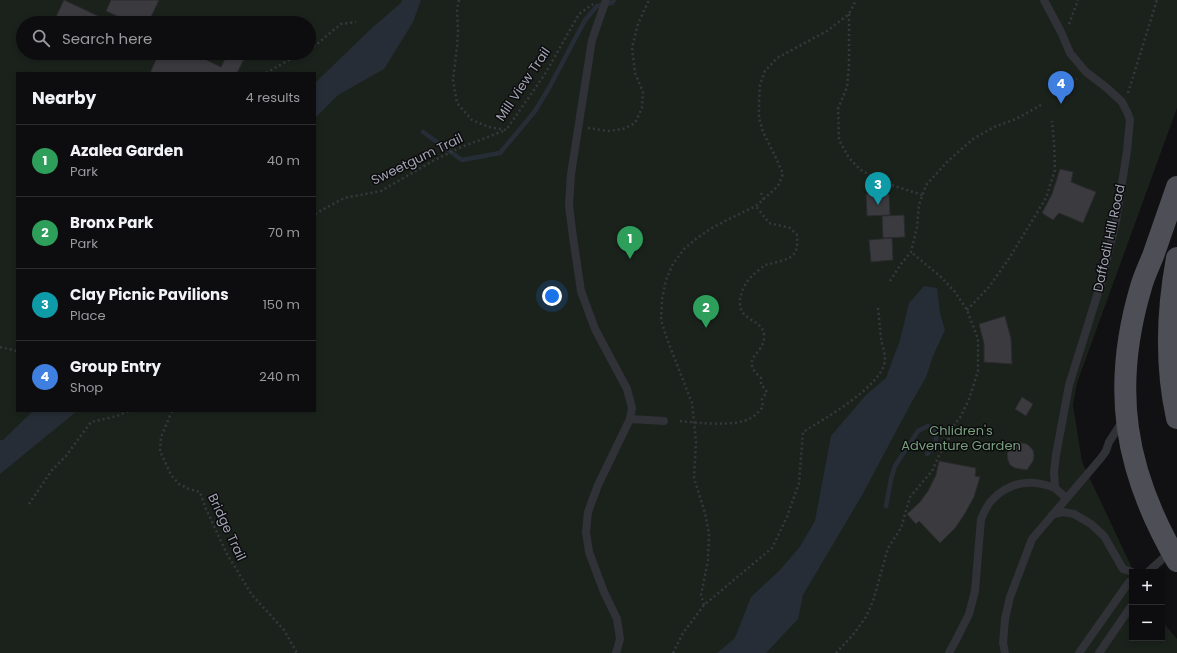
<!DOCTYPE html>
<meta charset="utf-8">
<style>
:root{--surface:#0d0c0e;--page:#1b1a1c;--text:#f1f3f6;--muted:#9a9b9e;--line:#2d2c2e;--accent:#f6c824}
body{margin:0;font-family:Poppins,sans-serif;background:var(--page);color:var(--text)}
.controls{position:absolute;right:12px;bottom:12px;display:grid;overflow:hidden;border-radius:0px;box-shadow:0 2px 6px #0003}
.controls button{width:36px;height:36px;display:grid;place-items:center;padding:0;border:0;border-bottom:1px solid var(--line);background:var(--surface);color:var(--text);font:20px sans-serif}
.you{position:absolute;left:552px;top:296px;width:14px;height:14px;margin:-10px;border:3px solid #fff;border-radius:50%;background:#1a73e8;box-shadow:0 0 0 6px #1a73e833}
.badge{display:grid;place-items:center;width:26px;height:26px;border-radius:50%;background:var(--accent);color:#fff;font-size:13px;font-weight:700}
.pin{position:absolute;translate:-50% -33px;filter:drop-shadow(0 1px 2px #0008)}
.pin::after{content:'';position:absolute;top:21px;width:14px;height:12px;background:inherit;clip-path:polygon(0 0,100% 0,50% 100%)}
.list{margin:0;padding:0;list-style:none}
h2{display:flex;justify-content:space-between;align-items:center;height:52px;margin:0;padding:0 16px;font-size:17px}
h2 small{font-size:13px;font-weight:400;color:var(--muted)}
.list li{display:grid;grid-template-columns:26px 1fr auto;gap:12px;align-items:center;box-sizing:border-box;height:72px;padding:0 16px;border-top:1px solid var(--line)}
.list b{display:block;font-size:15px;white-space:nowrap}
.list p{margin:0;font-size:13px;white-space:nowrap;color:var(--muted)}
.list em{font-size:13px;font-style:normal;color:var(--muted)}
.icon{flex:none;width:22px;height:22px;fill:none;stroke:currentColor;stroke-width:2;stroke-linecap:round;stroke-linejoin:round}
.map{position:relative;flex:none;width:1177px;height:653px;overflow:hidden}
.search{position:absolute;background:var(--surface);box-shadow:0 2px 6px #0003;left:16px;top:16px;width:300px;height:44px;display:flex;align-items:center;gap:10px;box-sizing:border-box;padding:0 14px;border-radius:22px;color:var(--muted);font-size:15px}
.panel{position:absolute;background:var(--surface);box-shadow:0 2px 6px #0003;left:16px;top:72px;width:300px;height:340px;border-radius:0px}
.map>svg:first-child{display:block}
.green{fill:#1b221c;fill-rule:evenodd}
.water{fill:#272d36}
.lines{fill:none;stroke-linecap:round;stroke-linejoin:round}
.stream{stroke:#272d36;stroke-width:4.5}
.building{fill:#3a3a3f;stroke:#2b2a2e}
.path{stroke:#37383e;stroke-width:2.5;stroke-dasharray:2 3;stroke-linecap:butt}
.service{stroke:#313237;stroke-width:8}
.primary{stroke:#4d4e56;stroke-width:22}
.labels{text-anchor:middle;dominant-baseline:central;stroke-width:3;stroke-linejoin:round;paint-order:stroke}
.street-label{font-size:13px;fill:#a1a5b3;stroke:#0c0b0d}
.park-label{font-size:13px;fill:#779f7e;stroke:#0c0b0d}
</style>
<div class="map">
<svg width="1177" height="653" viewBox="0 0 1177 653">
<rect width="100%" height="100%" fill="#111012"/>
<!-- green -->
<path class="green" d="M0,0H1177V108L1077,383L1073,405L1082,462L1134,572H1132V638H1162V621L1177,639V653H0ZM23,23H309V53H23ZM17,73H315V411H17Z"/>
<!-- water -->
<g class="water">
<path d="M402,0H421L413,22L384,69L338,95L315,118V83L373,27L401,3Z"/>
<path d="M924,286L937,288L940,313L945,330L933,356L926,377L909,407L861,497L803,595L798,619L766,653H717L735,638L751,597L779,571L799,548L815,521L831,436L866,395L886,378L900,340L909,303Z"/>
<path d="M33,411H77L0,474V440H3Z"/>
</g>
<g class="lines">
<!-- stream -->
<g class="stream">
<path d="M423,132L462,160L500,153L535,111L549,88L585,20L597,6L612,3L614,0"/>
<path d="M886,506L891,479L895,466L918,431L928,426L936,431V444L927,454"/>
</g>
</g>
<!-- building -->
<g class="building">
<path d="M64,0L113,23H53Z"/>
<path d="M111,0H159L148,23H132L106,11Z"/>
<path d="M159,53H192L221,67L228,53H247L237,73H150Z"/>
<path d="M1060,169L1073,172L1071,182L1096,192L1083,223L1059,213L1053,220L1042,213L1052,194Z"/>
<path d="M866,194H889L890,215L867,216Z"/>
<path d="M904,215L905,237L883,238L882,216Z"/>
<path d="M892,238L893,260L871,262L869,240Z"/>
<path d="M1005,316L1011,339L1012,364L984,362V344L979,324Z"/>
<path d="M1022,397L1033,404L1026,416L1015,409Z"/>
<path d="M1016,443H1022L1027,444L1033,450L1034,456L1033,461L1027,470L1015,468L1010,465L1008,460L1007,454L1008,450L1012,446Z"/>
<path d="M939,461L976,468L975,476L980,477L974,497L964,515L955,528L940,543L919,521L916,524L907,514L920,502L928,491L936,475Z"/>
</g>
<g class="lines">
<!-- path -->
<g class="path">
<path d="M459,0L457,10L458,30L457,47L453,80L457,103L472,120L489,127L506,130L545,74L579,14L593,4"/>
<path d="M849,14V66L847,87L838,109L839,140L849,158L861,170L880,181L922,195"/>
<path d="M1069,24L1078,0"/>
<path d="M309,49L317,44L341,24L356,22"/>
<path d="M266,73L301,53"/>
<path d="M1064,88L1077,79"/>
<path d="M1128,93L1157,0"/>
<path d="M588,128L608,131L623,129L635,123L642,108L643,92L635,73L632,48L638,24L649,0"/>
<path d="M761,193L764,200"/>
<path d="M315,214L344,198L381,191L431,162L459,148L506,130"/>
<path d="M890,281L901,264L911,252L917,227L919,205L926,185L948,161L973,139L994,127L1016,119L1041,105"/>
<path d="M967,310L989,287L1008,260L1046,198L1055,170L1054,142L1052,121"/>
<path d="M0,347L17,351"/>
<path d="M172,411L161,437L160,451L171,475L179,484L189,489L200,492L206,509L227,554L252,595L284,630L297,653"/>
<path d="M680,421C698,423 736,427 751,418C756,415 759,411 763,407L762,399L767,392L761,384V378C738,357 765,355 764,336C764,317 734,323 741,295C742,289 747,281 751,277C755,273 761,268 765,265C769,264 773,263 777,262C795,258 798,253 797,235L790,228L769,223L756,206"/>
<path d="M29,504L52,470L66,456L91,422L117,416L129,411"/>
<path d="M704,605L701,595L708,560L709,534L705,513L694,478L696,442L692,403L667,339L661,320L662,299L666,280L673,264L684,249L697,238L712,228L727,220L756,206L778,186L783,174L777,160L763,132L759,118V101L760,85L765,71L777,58L827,31L849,14L856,0"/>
<path d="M673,653L683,633L704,605L772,548L787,517L799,483L803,432C824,419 883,386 885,360C885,353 882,345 881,339C880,328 879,318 878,308"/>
<path d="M836,653L852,636L866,617L873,601L888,548L901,528L910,497L932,471L940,453L948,441L952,428L961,416L969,399L978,371V339L967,310L955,292L941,277L911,252"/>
</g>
<!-- service -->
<g class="service">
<path d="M606,0L592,40L571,174L569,206L573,237L581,291L595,329L627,389L632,408L630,419L598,485L588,512L586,532L589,552L604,592L617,619L620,639L616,653"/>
<path d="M1044,0L1061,32L1070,53L1086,72L1107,88L1122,102L1128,114L1130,120L1127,151L1116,221L1101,283L1069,385L1056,455L1054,472L1055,488L1066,498"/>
<path d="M630,419L664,421"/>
<path d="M1052,515L1063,512L1074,514L1091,524L1104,536L1123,569L1132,572"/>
<path d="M1148,572L1171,551"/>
<path d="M949,653L957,638L969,614L975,591L981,519C984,512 987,505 992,500C1010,481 1032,479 1055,488"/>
<path d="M1005,653L1003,643L1005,619L1010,597L1032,539L1101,458L1106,451L1109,442L1122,422"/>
<path d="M1079,653L1129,582L1132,581"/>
<path d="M1099,653L1132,605"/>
</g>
<!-- primary -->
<g class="primary">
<path d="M1177,187C1169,210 1161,233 1153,256C1149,266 1144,276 1141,287C1111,388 1124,470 1177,561"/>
<path d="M1177,258C1167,312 1165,364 1177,418"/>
</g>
</g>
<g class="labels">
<!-- street labels -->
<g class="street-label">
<text transform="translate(523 84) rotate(-56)">Mill View Trail</text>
<text transform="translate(417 159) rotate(-26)">Sweetgum Trail</text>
<text transform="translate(1109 238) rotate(-78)">Daffodil Hill Road</text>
<text transform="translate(227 527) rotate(65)">Bridge Trail</text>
</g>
<!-- park labels -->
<g class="park-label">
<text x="961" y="430">Chlidren's<tspan x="961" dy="15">Adventure Garden</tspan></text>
</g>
</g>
</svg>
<div class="controls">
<button>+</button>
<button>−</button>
</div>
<div class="you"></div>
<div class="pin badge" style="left:630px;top:259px;background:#2e9e5b">1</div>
<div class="pin badge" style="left:706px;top:328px;background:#2e9e5b">2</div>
<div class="pin badge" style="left:878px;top:205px;background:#0f9aa8">3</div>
<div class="pin badge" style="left:1061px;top:104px;background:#3f7fe0">4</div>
<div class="search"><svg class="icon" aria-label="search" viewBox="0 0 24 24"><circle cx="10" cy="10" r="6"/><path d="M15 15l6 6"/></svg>Search here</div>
<section class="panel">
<h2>Nearby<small>4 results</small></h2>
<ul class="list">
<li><span class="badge" style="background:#2e9e5b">1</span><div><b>Azalea Garden</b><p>Park</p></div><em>40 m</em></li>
<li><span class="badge" style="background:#2e9e5b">2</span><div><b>Bronx Park</b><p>Park</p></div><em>70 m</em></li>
<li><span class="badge" style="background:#0f9aa8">3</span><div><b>Clay Picnic Pavilions</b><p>Place</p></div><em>150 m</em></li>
<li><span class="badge" style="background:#3f7fe0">4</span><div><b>Group Entry</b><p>Shop</p></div><em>240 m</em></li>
</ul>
</section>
</div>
